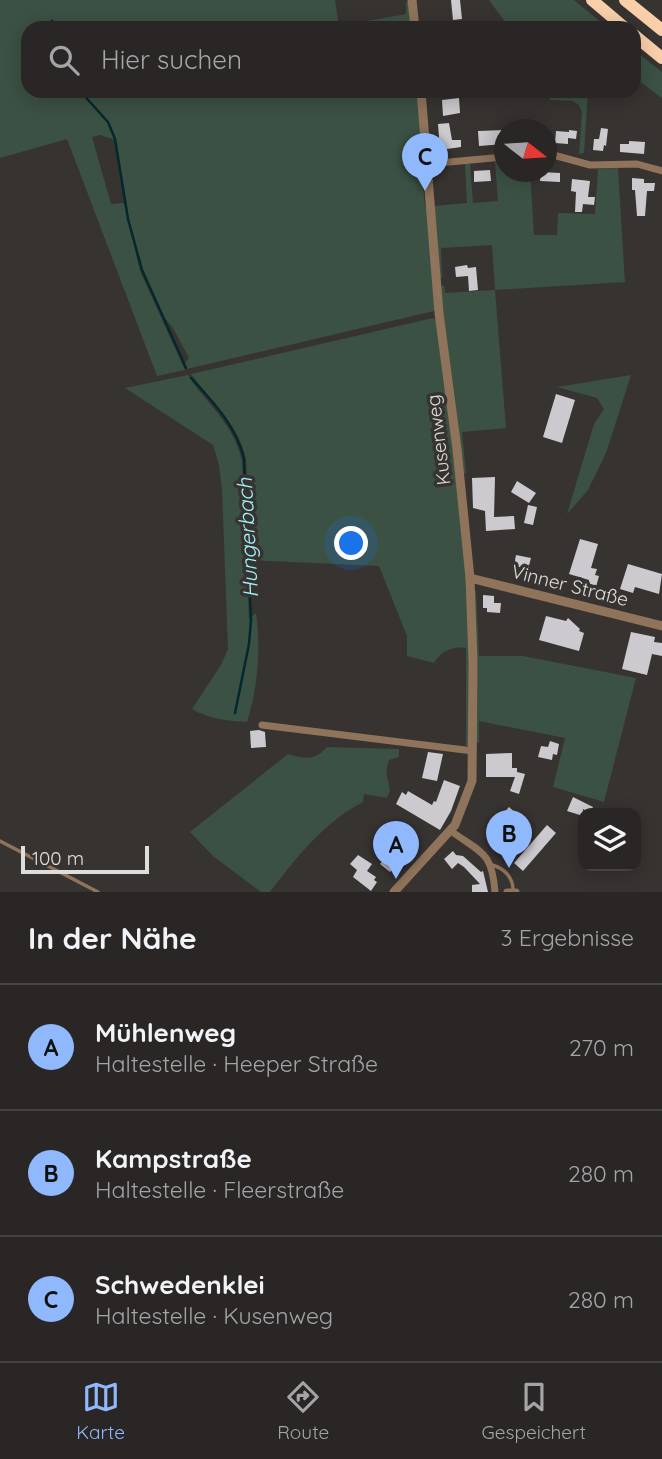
<!DOCTYPE html>
<html lang="de">
<meta charset="utf-8">
<style>
:root{--surface:#292625;--page:#312e2d;--text:#f1f3f6;--muted:#a5a5a7;--line:#454342;--accent:#90b8fd}
body{margin:0;font-family:Quicksand,sans-serif;background:var(--page);color:var(--text)}
.controls{position:absolute;right:21px;bottom:21px;display:grid;overflow:hidden;border-radius:14px;box-shadow:0 4px 18px #0003}
.controls button{width:63px;height:63px;display:grid;place-items:center;padding:0;border:0;border-bottom:2px solid var(--line);background:var(--surface);color:var(--text);font:35px sans-serif}
.compass{position:absolute;left:494px;top:119px;width:63px;height:63px;border-radius:50%;background:var(--surface);box-shadow:0 4px 18px #0003;rotate:107deg}
.scale{position:absolute;left:21px;bottom:18px;width:128px;box-sizing:border-box;padding-left:7px;border:4px solid #e0dedc;border-top:0;font-size:19px;line-height:24px;white-space:nowrap;color:#e0dedc;-webkit-text-stroke:5px #373331;paint-order:stroke}
.you{position:absolute;left:352px;top:544px;width:24px;height:24px;margin:-18px;border:5px solid #fff;border-radius:50%;background:#1a73e8;box-shadow:0 0 0 10px #1a73e833}
.badge{display:grid;place-items:center;width:46px;height:46px;border-radius:50%;background:var(--accent);color:#111;font-size:23px;font-weight:700}
.pin{position:absolute;translate:-50% -58px;filter:drop-shadow(0 2px 4px #0008)}
.pin::after{content:'';position:absolute;top:37px;width:24px;height:21px;background:inherit;clip-path:polygon(0 0,100% 0,50% 100%)}
.list{margin:0;padding:0;list-style:none}
h2{display:flex;justify-content:space-between;align-items:center;height:91px;margin:0;padding:0 28px;font-size:30px}
h2 small{font-size:23px;font-weight:400;color:var(--muted)}
.list li{display:grid;grid-template-columns:46px 1fr auto;gap:21px;align-items:center;box-sizing:border-box;height:126px;padding:0 28px;border-top:2px solid var(--line)}
.list b{display:block;font-size:26px;white-space:nowrap}
.list p{margin:0;font-size:23px;white-space:nowrap;color:var(--muted)}
.list em{font-size:23px;font-style:normal;color:var(--muted)}
.icon{flex:none;width:38px;height:38px;fill:none;stroke:currentColor;stroke-width:2;stroke-linecap:round;stroke-linejoin:round}
.map{position:relative;flex:none;width:662px;height:892px;overflow:hidden}
.search{position:absolute;background:var(--surface);box-shadow:0 4px 18px #0003;left:21px;right:21px;top:21px;height:77px;display:flex;align-items:center;gap:18px;box-sizing:border-box;padding:0 24px;border-radius:21px;color:var(--muted);font-size:26px}
.sheet{height:469px;background:var(--surface)}
nav{display:flex;justify-content:space-around;align-items:center;box-sizing:border-box;height:98px;border-top:2px solid var(--line);background:var(--surface);font-size:19px;color:var(--muted)}
nav a{display:grid;justify-items:center;gap:4px}
nav .on{color:var(--accent)}
.map>svg:first-child{display:block}
.green{fill:#3b5143}
.lines{fill:none;stroke-linecap:round;stroke-linejoin:round}
.stream{stroke:#02292d;stroke-width:2.5}
.building{fill:#cdcacf}
.service{stroke:#8f735a;stroke-width:3.5}
.minor{stroke:#8f735a;stroke-width:7}
.tertiary{stroke:#8f735a;stroke-width:9}
.motorway{stroke:#f9cfaa;stroke-width:12}
.labels{text-anchor:middle;dominant-baseline:central;stroke-width:7;stroke-linejoin:round;paint-order:stroke}
.street-label{font-size:19px;fill:#e0dedc;stroke:#373331}
.water-label{font-size:21px;font-style:italic;fill:#a0f5fe;stroke:#373331}
</style>
<div class="map">
<svg width="662" height="892" viewBox="0 0 662 892">
<rect width="100%" height="100%" fill="#373331"/>
<!-- green -->
<g class="green">
<path d="M0,0H335L339,26L406,14V2H408L411,28H28V91H418L423,164L421,165L425,207H428L435,307L434,311L187,369L184,364L189,358L173,328L163,316L143,270L129,220L116,140L100,135L92,137L111,204L124,203L140,271L185,370L157,376L67,139L0,158Z"/>
<path d="M489,0H574L608,28H506L505,22Z"/>
<path d="M634,50L662,72V98L634,77Z"/>
<path d="M548,91H588L584,153L579,154L582,112L579,105L573,101L550,100Z"/>
<path d="M504,161V172H530L534,235H557L558,213L595,214L598,169L618,168L625,282L495,290L506,428L462,432L466,474L463,472L440,287L444,285L445,293L495,290L492,245L441,248L442,278L439,276L434,206L467,203L465,164H470L473,203L498,201L495,162Z"/>
<path d="M433,318L437,321C449,410 462,501 467,591C470,642 469,694 468,746H466V648C453,646 441,651 434,663L407,656V636L379,566L251,560L246,459C238,423 211,402 191,374Z"/>
<path d="M188,375C208,406 232,421 242,460L249,619L256,613C261,649 258,687 247,722C228,721 209,719 192,709L221,665L228,649L222,489L219,465L213,445L125,388Z"/>
<path d="M631,375L606,453L588,490L567,514L594,424L604,409L597,398L557,387Z"/>
<path d="M476,590L479,656H523L636,678L604,802L553,787L565,738L479,721V743L476,742L474,593Z"/>
<path d="M327,747L399,749V757L389,760C384,773 388,778 390,790L387,798L364,794L363,802C324,822 296,858 270,892H261L213,856L190,832L288,754C305,759 315,761 327,747Z"/>
</g>
<g class="lines">
<!-- stream -->
<g class="stream">
<path d="M52,21L54,28"/>
<path d="M80,91L108,122L115,139L128,219L142,270L186,368"/>
<path d="M191,378C213,402 237,427 244,459L251,620L249,644L235,713"/>
</g>
</g>
<!-- building -->
<g class="building">
<path d="M451,0H460L462,19L453,20Z"/>
<path d="M459,98L460,113L443,116L442,100Z"/>
<path d="M449,123L452,140H461V147L440,150L438,124Z"/>
<path d="M601,128L608,129L606,146L604,145L603,151L593,150L594,139H599Z"/>
<path d="M505,130V144L479,146L478,131Z"/>
<path d="M569,130L577,131L576,139L568,138V144L555,143L556,131L569,132Z"/>
<path d="M629,141L645,142L644,154L620,152V144H629Z"/>
<path d="M490,170L491,181L474,182V171Z"/>
<path d="M541,172L560,173V182L540,181Z"/>
<path d="M632,178L644,179V183H655L654,191H647L645,216H637L635,190H632Z"/>
<path d="M572,179L590,181L588,197H595L594,205L583,204L582,212H575L576,192L571,191Z"/>
<path d="M467,265L468,268L476,267L478,290L469,291L468,276L456,277L455,267Z"/>
<path d="M556,394L575,400L562,443L543,437Z"/>
<path d="M495,477L494,517L514,516L515,529L486,531L485,511L473,508L472,478Z"/>
<path d="M517,481L536,493L529,503L511,492Z"/>
<path d="M528,505L537,507L533,525L524,523Z"/>
<path d="M580,539L598,544L591,568L597,569L595,575L599,576L596,587L588,584L589,580L569,574Z"/>
<path d="M516,555L531,558L528,569L514,566Z"/>
<path d="M628,564L662,574L659,594L635,587L633,593L620,589Z"/>
<path d="M483,595L494,596V603H501L500,613L487,612V608H483Z"/>
<path d="M546,616L566,621L568,618L580,629L579,631L584,633L579,651L539,640Z"/>
<path d="M631,632L655,637L654,642L662,643V656L652,654L647,675L622,669Z"/>
<path d="M259,730L265,732L266,747L251,748L250,731Z"/>
<path d="M550,741L559,744L557,755L553,754L552,760L538,757L541,746L548,747Z"/>
<path d="M428,752L443,754L437,781L422,778Z"/>
<path d="M512,753V768H517V772L525,774L519,794L510,791L515,777H486V754Z"/>
<path d="M444,780L460,786L451,811L440,830L396,804L402,792L406,795L408,791L432,805L434,801L436,802Z"/>
<path d="M573,797L593,807L590,813L583,809V816L567,811Z"/>
<path d="M509,807L519,816L501,836L491,827Z"/>
<path d="M547,825L556,833L523,871L514,863Z"/>
<path d="M453,851L456,855L463,856L481,872L483,871L488,892H472V885L480,884L464,867L458,863L452,869L444,859Z"/>
<path d="M389,852L399,860L390,872L380,864Z"/>
<path d="M358,855L372,864L367,871L376,877L374,880L377,882L371,891L353,877L357,870L350,864Z"/>
</g>
<g class="lines">
<!-- service -->
<g class="service">
<path d="M0,841L98,892"/>
<path d="M492,865C504,868 514,878 513,892"/>
</g>
<!-- minor -->
<g class="minor">
<path d="M546,153L590,165L637,164L662,171"/>
<path d="M427,164L504,157"/>
<path d="M262,725L473,751"/>
<path d="M451,831C481,853 492,851 495,892"/>
<path d="M507,892H516"/>
</g>
<!-- tertiary -->
<g class="tertiary">
<path d="M412,0L415,28"/>
<path d="M470,578L662,626"/>
<path d="M394,892L455,825L472,781L473,662L470,578L457,449L439,313L421,91"/>
</g>
<!-- motorway -->
<g class="motorway">
<path d="M592,0L625,28"/>
<path d="M625,0L662,30"/>
<path d="M634,35L662,58"/>
</g>
</g>
<g class="labels">
<!-- street labels -->
<g class="street-label">
<text transform="translate(438 440) rotate(-97)">Kusenweg</text>
<text transform="translate(570 585) rotate(14)">Vinner Straße</text>
</g>
<!-- water labels -->
<g class="water-label">
<text transform="translate(247 538) rotate(-93)">Hungerbach</text>
</g>
</g>
</svg>
<div class="controls">
<button><svg class="icon" aria-label="layers" viewBox="0 0 24 24"><path d="M12 4l9 5-9 5-9-5zM3 14l9 5 9-5"/></svg></button>
</div>
<svg class="compass" viewBox="-18 -18 36 36"><path d="M0-13l5 13h-10z" fill="#e53935"/><path d="M0 13l5-13h-10z" fill="#a5a5a7"/></svg>
<div class="scale">100 m</div>
<div class="you"></div>
<div class="pin badge" style="left:396px;top:879px">A</div>
<div class="pin badge" style="left:509px;top:868px">B</div>
<div class="pin badge" style="left:425px;top:191px">C</div>
<div class="search"><svg class="icon" aria-label="search" viewBox="0 0 24 24"><circle cx="10" cy="10" r="6"/><path d="M15 15l6 6"/></svg>Hier suchen</div>
</div>
<section class="sheet">
<h2>In der Nähe<small>3 Ergebnisse</small></h2>
<ul class="list">
<li><span class="badge">A</span><div><b>Mühlenweg</b><p>Haltestelle · Heeper Straße</p></div><em>270 m</em></li>
<li><span class="badge">B</span><div><b>Kampstraße</b><p>Haltestelle · Fleerstraße</p></div><em>280 m</em></li>
<li><span class="badge">C</span><div><b>Schwedenklei</b><p>Haltestelle · Kusenweg</p></div><em>280 m</em></li>
</ul>
</section>
<nav>
<a class="on"><svg class="icon" aria-label="map" viewBox="0 0 24 24"><path d="M3 6l6-2 6 2 6-2v14l-6 2-6-2-6 2zM9 4v14M15 6v14"/></svg>Karte</a>
<a><svg class="icon" aria-label="directions" viewBox="0 0 24 24"><path d="M12 3l9 9-9 9-9-9zM9 14v-3h6M13 9l2 2-2 2"/></svg>Route</a>
<a><svg class="icon" aria-label="saved" viewBox="0 0 24 24"><path d="M7 4h10v16l-5-4-5 4z"/></svg>Gespeichert</a>
</nav>
